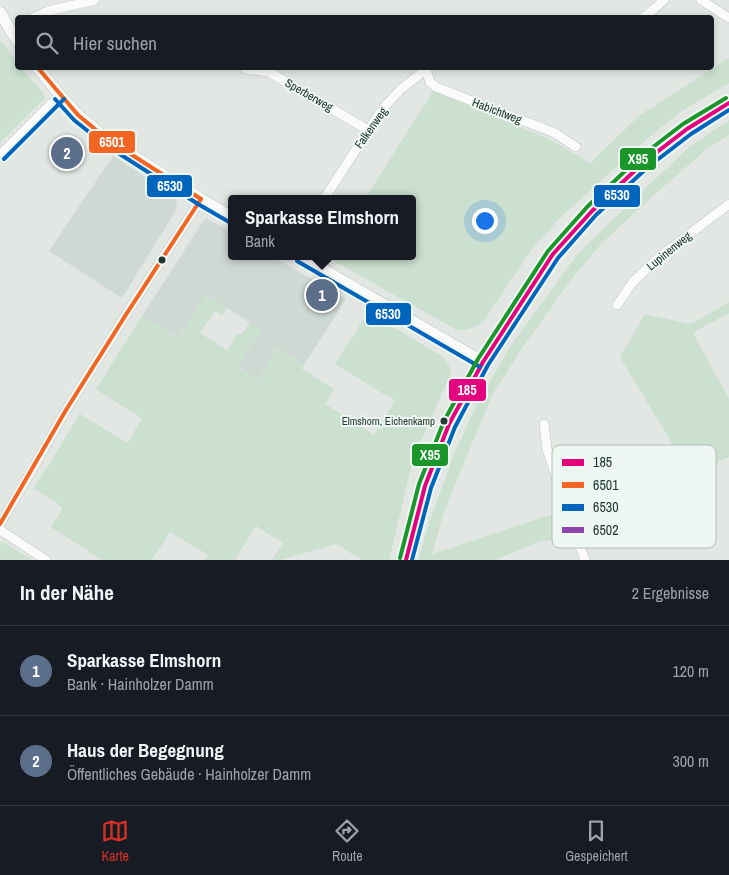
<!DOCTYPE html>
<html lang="de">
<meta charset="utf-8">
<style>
:root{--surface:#171b24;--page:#242831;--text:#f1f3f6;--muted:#9ea1a6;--line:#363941;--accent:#d93025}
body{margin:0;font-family:"Archivo Narrow",sans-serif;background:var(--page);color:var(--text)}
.you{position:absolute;left:484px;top:220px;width:18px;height:18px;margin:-12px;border:4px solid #fff;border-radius:50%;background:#1a73e8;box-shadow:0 0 0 8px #1a73e833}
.badge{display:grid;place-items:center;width:32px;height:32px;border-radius:50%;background:var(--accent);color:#fff;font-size:16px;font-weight:700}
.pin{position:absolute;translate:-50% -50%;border:2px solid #fff;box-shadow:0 1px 5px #0006}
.popup{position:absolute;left:228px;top:195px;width:188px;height:65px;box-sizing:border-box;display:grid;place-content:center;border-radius:5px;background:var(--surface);filter:drop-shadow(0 1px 4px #0005);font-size:16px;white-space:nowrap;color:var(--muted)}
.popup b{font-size:19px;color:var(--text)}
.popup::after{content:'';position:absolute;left:50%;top:100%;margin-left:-10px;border:10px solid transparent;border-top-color:var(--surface)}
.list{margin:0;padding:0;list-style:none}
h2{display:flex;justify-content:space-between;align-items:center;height:65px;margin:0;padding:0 20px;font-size:21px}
h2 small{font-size:16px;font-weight:400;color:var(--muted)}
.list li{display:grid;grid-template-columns:32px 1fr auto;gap:15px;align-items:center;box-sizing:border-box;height:90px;padding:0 20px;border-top:1px solid var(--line)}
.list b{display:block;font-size:19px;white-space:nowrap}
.list p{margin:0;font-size:16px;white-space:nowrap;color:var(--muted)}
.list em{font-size:16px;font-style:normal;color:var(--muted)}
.icon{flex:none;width:28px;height:28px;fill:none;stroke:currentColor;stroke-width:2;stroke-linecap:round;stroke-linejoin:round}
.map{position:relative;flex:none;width:729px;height:560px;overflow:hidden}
.search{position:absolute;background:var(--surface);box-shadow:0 2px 8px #0003;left:15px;right:15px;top:15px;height:55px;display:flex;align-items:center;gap:12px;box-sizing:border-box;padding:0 18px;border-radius:5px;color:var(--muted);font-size:19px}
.sheet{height:245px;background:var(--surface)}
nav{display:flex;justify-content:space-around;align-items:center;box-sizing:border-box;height:70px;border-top:1px solid var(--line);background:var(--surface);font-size:14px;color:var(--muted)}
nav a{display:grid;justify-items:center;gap:2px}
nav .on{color:var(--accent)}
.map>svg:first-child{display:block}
.built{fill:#cfd9d4}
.green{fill:#cbe0cf}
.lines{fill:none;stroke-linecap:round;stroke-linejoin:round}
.minor-casing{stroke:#bfc4c1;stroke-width:10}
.tertiary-casing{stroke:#bfc4c1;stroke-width:12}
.primary-casing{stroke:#bcc3c0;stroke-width:16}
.minor{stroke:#fbfbfb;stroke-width:9}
.tertiary{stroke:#fbfbfb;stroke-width:11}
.primary{stroke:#ccd4d1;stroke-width:15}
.bus-1-casing{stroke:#eff7f2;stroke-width:8}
.bus-2-casing{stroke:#eff7f2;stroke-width:8}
.bus-3-casing{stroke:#eff7f2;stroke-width:8}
.bus-4-casing{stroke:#eff7f2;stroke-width:8}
.bus-1{stroke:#e5007d;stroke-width:4}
.bus-2{stroke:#f26522;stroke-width:4}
.bus-3{stroke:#0065bd;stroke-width:4}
.bus-4{stroke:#1a962b;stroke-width:4}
.bus-dot{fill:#213930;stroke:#eff7f2;stroke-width:2}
.labels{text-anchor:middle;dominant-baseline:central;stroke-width:4;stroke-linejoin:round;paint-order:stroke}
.bus-label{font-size:11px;fill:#213930;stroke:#eff7f2;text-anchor:end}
.street-label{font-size:12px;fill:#213930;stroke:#eff7f2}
.key{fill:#eff7f2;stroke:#b1beb8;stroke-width:1}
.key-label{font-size:14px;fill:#213930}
.line-badge{stroke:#eff7f2;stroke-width:2}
.badge-label{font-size:14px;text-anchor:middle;font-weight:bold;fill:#fff}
</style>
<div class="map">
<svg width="729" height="560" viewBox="0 0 729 560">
<rect width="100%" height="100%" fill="#e2e7e4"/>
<!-- built -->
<g class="built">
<path d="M113,156L170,193L174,198L177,204L175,212L122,298L49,251Z"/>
<path d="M206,218L232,233V256H272L346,299L304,365L277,348L258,380L238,367L261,329L206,295L178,338L142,316L202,223Z"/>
</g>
<!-- green -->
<g class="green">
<path d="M0,40L17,62L18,68H22L46,97L0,143Z"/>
<path d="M729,58V83L682,111L653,134L562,216L534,246L483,322C474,328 468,331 457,330L325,256H412V199H365L433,91L553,141L590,163L640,115Z"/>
<path d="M729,120V135L707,149L655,194L602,243L574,276L527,341L494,392L477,431L443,515L432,554L559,512L569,537L539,542L495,560H418L430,520L455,452L478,402L512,344L579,252L688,148Z"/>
<path d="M205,295L227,308L222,315L215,311L200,333L227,350L238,333L241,335L250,322L261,329L238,368L258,380L277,348L304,365L302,369L334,389L325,404L374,435L395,401L335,364L368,312L440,355L448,363L451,372L413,460L389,560H362L336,544L280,560H272L283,543L256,526L235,560H206L208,555L170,532L152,560H102L51,527L63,508L34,488L80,414L127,443L142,419L96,389L142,316L178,338Z"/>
<path d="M729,302V313L693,333L729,399V457L719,461L702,490L706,498L582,534L576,519L673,445L620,357L645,314L691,324Z"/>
<path d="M2,541L32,560H0V544Z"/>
</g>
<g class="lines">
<defs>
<g id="minor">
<path d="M701,0L729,18"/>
<path d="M32,18L48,11L95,0"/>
<path d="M643,18L655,8L664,0"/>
<path d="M246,69L269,72L368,130"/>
<path d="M426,69L430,82L436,87L555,133L576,147"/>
<path d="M0,155L60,95"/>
<path d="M324,199L377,117L387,104L401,89L428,68"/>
<path d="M617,305L633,282L659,257L729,204"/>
<path d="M544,424L547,449L566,507L585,560"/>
<path d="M0,524L29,475L66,410L127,313L201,199"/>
<path d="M0,530L46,560"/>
</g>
<g id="tertiary">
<path d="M0,12L12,33L18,41"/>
<path d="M38,68L60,95L78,115L107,139L201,199L232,217"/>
<path d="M300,256L483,362"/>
</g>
<path id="primary" d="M406,560L425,486L449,424L483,362L553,254L592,211L644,162L687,129L729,103"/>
</defs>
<!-- minor casing -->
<use href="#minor" class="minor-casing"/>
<!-- tertiary casing -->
<use href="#tertiary" class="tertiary-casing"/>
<!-- primary casing -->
<use href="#primary" class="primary-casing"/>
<!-- minor -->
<use href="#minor" class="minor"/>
<!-- tertiary -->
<use href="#tertiary" class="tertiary"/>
<!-- primary -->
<use href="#primary" class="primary"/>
<defs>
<path id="bus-1" d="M406,560L425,486L449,424L483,362L553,254L592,211L644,162L687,129L729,103"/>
<g id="bus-2">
<path d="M38,68L78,115L107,139L201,199"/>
<path d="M0,524L66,410L127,313L201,199"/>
</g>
<g id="bus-3">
<path d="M55,99L74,120L104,144L198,204L229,222"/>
<path d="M4,159L64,99"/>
<path d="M297,261L480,367"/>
<path d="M412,560L431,488L455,427L488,365L558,258L596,215L648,167L691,134L729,110"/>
</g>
<path id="bus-4" d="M400,558L419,484L444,421L478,359L548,251L588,206L640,157L683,124L726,98"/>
</defs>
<!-- bus-1 casing -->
<use href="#bus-1" class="bus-1-casing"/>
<!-- bus-2 casing -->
<use href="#bus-2" class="bus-2-casing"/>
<!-- bus-3 casing -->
<use href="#bus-3" class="bus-3-casing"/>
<!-- bus-4 casing -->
<use href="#bus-4" class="bus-4-casing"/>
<!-- bus-1 -->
<use href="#bus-1" class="bus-1"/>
<!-- bus-2 -->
<use href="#bus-2" class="bus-2"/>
<!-- bus-3 -->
<use href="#bus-3" class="bus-3"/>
<!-- bus-4 -->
<use href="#bus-4" class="bus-4"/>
</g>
<!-- markers -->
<g class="bus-dot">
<circle cx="162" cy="260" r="4.5"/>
<circle cx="444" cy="421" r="4.5"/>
</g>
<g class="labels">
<!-- bus labels -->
<g class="bus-label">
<text x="435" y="421">Elmshorn, Eichenkamp</text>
</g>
<!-- street labels -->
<g class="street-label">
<text transform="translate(309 95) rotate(30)">Sperberweg</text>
<text transform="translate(497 111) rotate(21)">Habichtweg</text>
<text transform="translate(371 128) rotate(-55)">Falkenweg</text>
<text transform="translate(669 251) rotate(-39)">Lupinenweg</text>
</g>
</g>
<!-- legend -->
<rect x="552" y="445" width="164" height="103" rx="8" class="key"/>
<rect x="562" y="459" width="22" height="7" fill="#e5007d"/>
<rect x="562" y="482" width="22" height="6" fill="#f26522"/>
<rect x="562" y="504" width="22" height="7" fill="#0065bd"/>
<rect x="562" y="527" width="22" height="6" fill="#8e44ad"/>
<g class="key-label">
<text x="593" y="467">185</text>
<text x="593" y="490">6501</text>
<text x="593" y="512">6530</text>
<text x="593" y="535">6502</text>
</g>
<g class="line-badge">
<rect x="88" y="130" width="48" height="24" rx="5" fill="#f26522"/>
<rect x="619" y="147" width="38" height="24" rx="5" fill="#1a962b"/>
<rect x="146" y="174" width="47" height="24" rx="5" fill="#0065bd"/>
<rect x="593" y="184" width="48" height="24" rx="5" fill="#0065bd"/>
<rect x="365" y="302" width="47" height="24" rx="5" fill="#0065bd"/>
<rect x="448" y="378" width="39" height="24" rx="5" fill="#e5007d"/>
<rect x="411" y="443" width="38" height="24" rx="5" fill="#1a962b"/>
</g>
<g class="badge-label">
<text x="112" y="147">6501</text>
<text x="638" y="164">X95</text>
<text x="170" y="191">6530</text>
<text x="617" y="200">6530</text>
<text x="388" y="319">6530</text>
<text x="467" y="395">185</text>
<text x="430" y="460">X95</text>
</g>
</svg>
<div class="you"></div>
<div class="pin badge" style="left:322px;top:295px;background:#5c6f8a">1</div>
<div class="popup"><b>Sparkasse Elmshorn</b>Bank</div>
<div class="pin badge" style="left:67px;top:153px;background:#5c6f8a">2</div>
<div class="search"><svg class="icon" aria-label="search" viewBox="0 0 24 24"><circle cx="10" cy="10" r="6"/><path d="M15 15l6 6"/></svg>Hier suchen</div>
</div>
<section class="sheet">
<h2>In der Nähe<small>2 Ergebnisse</small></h2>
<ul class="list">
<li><span class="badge" style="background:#5c6f8a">1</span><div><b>Sparkasse Elmshorn</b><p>Bank · Hainholzer Damm</p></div><em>120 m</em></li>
<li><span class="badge" style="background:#5c6f8a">2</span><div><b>Haus der Begegnung</b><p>Öffentliches Gebäude · Hainholzer Damm</p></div><em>300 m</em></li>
</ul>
</section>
<nav>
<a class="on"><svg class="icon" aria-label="map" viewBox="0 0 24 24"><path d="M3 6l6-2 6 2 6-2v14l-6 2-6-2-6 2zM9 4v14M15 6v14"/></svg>Karte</a>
<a><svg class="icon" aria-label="directions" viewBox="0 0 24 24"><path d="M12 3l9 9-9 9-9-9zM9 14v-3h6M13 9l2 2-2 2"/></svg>Route</a>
<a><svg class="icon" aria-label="saved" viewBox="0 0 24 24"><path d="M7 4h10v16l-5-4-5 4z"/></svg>Gespeichert</a>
</nav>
